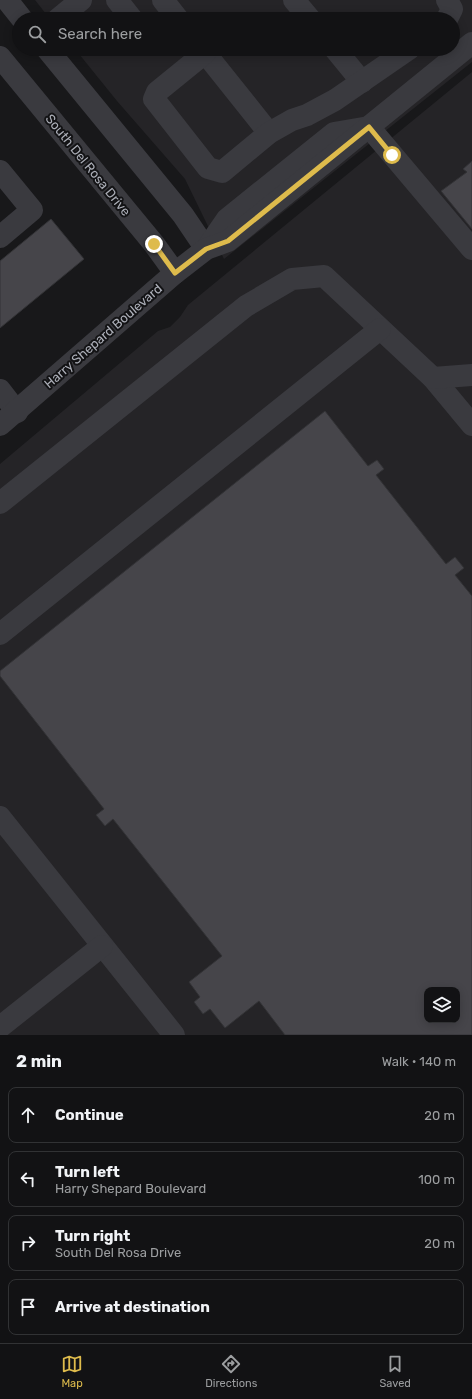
<!DOCTYPE html>
<meta charset="utf-8">
<style>
:root{--surface:#121214;--page:#1b1b1d;--text:#f1f3f6;--muted:#9c9ea0;--line:#313234;--accent:#debb4c}
body{margin:0;font-family:Rubik,sans-serif;background:var(--page);color:var(--text)}
.controls{position:absolute;right:12px;bottom:12px;display:grid;overflow:hidden;border-radius:8px;box-shadow:0 2px 10px #0003}
.controls button{width:36px;height:36px;display:grid;place-items:center;padding:0;border:0;border-bottom:1px solid var(--line);background:var(--surface);color:var(--text);font:20px sans-serif}
.stop{position:absolute;width:12px;height:12px;margin:-9px;border:3px solid #debb4c;border-radius:50%;background:#fff}
.stop.end{background:#debb4c;border-color:#fff;box-shadow:0 1px 4px #0008}
.list{margin:0;padding:0;list-style:none}
h2{display:flex;justify-content:space-between;align-items:center;height:52px;margin:0;padding:0 16px;font-size:17px}
h2 small{font-size:13px;font-weight:400;color:var(--muted)}
.list li{display:grid;grid-template-columns:26px 1fr auto;gap:12px;align-items:center;box-sizing:border-box;height:56px;margin:0 8px 8px;padding:0 8px;border:1px solid var(--line);border-radius:8px}
.list b{display:block;font-size:15px;white-space:nowrap}
.list p{margin:0;font-size:13px;white-space:nowrap;color:var(--muted)}
.list em{font-size:13px;font-style:normal;color:var(--muted)}
.icon{flex:none;width:22px;height:22px;fill:none;stroke:currentColor;stroke-width:2;stroke-linecap:round;stroke-linejoin:round}
.map{position:relative;flex:none;width:472px;height:1035px;overflow:hidden}
.search{position:absolute;background:var(--surface);box-shadow:0 2px 10px #0003;left:12px;right:12px;top:12px;height:44px;display:flex;align-items:center;gap:10px;box-sizing:border-box;padding:0 14px;border-radius:22px;color:var(--muted);font-size:15px}
.sheet{height:308px;background:var(--surface)}
nav{display:flex;justify-content:space-around;align-items:center;box-sizing:border-box;height:56px;border-top:1px solid var(--line);background:var(--surface);font-size:11px;color:var(--muted)}
nav a{display:grid;justify-items:center;gap:2px}
nav .on{color:var(--accent)}
.map>svg:first-child{display:block}
.built{fill:#252427;fill-rule:evenodd}
.building{fill:#46454a;stroke:#333336;fill-rule:evenodd}
.lines{fill:none;stroke-linecap:round;stroke-linejoin:round}
.minor{stroke:#3a3a3f;stroke-width:22}
.route{stroke:#debb4c;stroke-width:5}
.labels{text-anchor:middle;dominant-baseline:central;stroke-width:4;stroke-linejoin:round;paint-order:stroke}
.street-label{font-size:13px;fill:#acafb8;stroke:#131315}
</style>
<div class="map">
<svg width="472" height="1035" viewBox="0 0 472 1035">
<rect width="100%" height="100%" fill="#18181a"/>
<!-- built -->
<g class="built">
<path d="M35,0H472V62L224,259L185,179L117,101L75,49H453V19H50Z"/>
<path d="M472,72V1035H0V464L158,331L170,327L180,317L188,305ZM427,990H457V1020H427Z"/>
</g>
<!-- building -->
<g class="building">
<path d="M472,161V229L441,191L467,172L463,169Z"/>
<path d="M51,219L84,259L0,328V261Z"/>
<path d="M325,411L368,466L377,460L384,469L376,475L446,564L455,557L464,568L455,575L472,596V1035H285L259,1001L225,1028L210,1009L203,1014L194,1002L200,997L189,982L222,956L113,819L105,826L96,815L104,809L0,676V671ZM427,990H457V1020H427Z"/>
</g>
<g class="lines">
<!-- minor -->
<g class="minor">
<path d="M7,0L22,19"/>
<path d="M117,0L132,19"/>
<path d="M163,0L178,19"/>
<path d="M294,0L310,19"/>
<path d="M58,19L81,0"/>
<path d="M447,19L452,9L447,0"/>
<path d="M47,49L183,215L206,249"/>
<path d="M202,49L269,133"/>
<path d="M335,49L362,82"/>
<path d="M205,53L157,92L154,99L208,168L222,172L269,133L292,120L307,115L335,100L409,49"/>
<path d="M0,57L154,244L175,273"/>
<path d="M0,171L32,210L0,237"/>
<path d="M207,248L227,219L334,133L369,127L472,249"/>
<path d="M433,378L472,425"/>
<path d="M0,390L17,412"/>
<path d="M0,425L175,273L206,249L228,241L472,43"/>
<path d="M0,503L246,306L292,279L324,276L433,378L472,375"/>
<path d="M0,634L380,329"/>
<path d="M0,817L174,1035"/>
<path d="M0,1027L102,946"/>
</g>
</g>
<g class="lines">
<!-- route -->
<path class="route" d="M154,244L175,273L206,249L228,241L369,127L392,155"/>
</g>
<g class="labels">
<!-- street labels -->
<g class="street-label">
<text transform="translate(88 165) rotate(51)">South Del Rosa Drive</text>
<text transform="translate(103 336) rotate(-41)">Harry Shepard Boulevard</text>
</g>
</g>
</svg>
<div class="controls">
<button><svg class="icon" aria-label="layers" viewBox="0 0 24 24"><path d="M12 4l9 5-9 5-9-5zM3 14l9 5 9-5"/></svg></button>
</div>
<div class="stop" style="left:392px;top:155px"></div>
<div class="stop end" style="left:154px;top:244px"></div>
<div class="search"><svg class="icon" aria-label="search" viewBox="0 0 24 24"><circle cx="10" cy="10" r="6"/><path d="M15 15l6 6"/></svg>Search here</div>
</div>
<section class="sheet">
<h2>2 min<small>Walk · 140 m</small></h2>
<ul class="list">
<li><svg class="icon" aria-label="ahead" viewBox="0 0 24 24"><path d="M12 20V5M6 11l6-6 6 6"/></svg><div><b>Continue</b></div><em>20 m</em></li>
<li><svg class="icon" aria-label="left" viewBox="0 0 24 24"><path d="M17 20v-9H6M10 6l-5 5 5 5"/></svg><div><b>Turn left</b><p>Harry Shepard Boulevard</p></div><em>100 m</em></li>
<li><svg class="icon" aria-label="right" viewBox="0 0 24 24"><path d="M7 20v-9h11M14 6l5 5-5 5"/></svg><div><b>Turn right</b><p>South Del Rosa Drive</p></div><em>20 m</em></li>
<li><svg class="icon" aria-label="arrive" viewBox="0 0 24 24"><path d="M6 21V4h12l-3 4 3 4H6"/></svg><div><b>Arrive at destination</b></div></li>
</ul>
</section>
<nav>
<a class="on"><svg class="icon" aria-label="map" viewBox="0 0 24 24"><path d="M3 6l6-2 6 2 6-2v14l-6 2-6-2-6 2zM9 4v14M15 6v14"/></svg>Map</a>
<a><svg class="icon" aria-label="directions" viewBox="0 0 24 24"><path d="M12 3l9 9-9 9-9-9zM9 14v-3h6M13 9l2 2-2 2"/></svg>Directions</a>
<a><svg class="icon" aria-label="saved" viewBox="0 0 24 24"><path d="M7 4h10v16l-5-4-5 4z"/></svg>Saved</a>
</nav>
